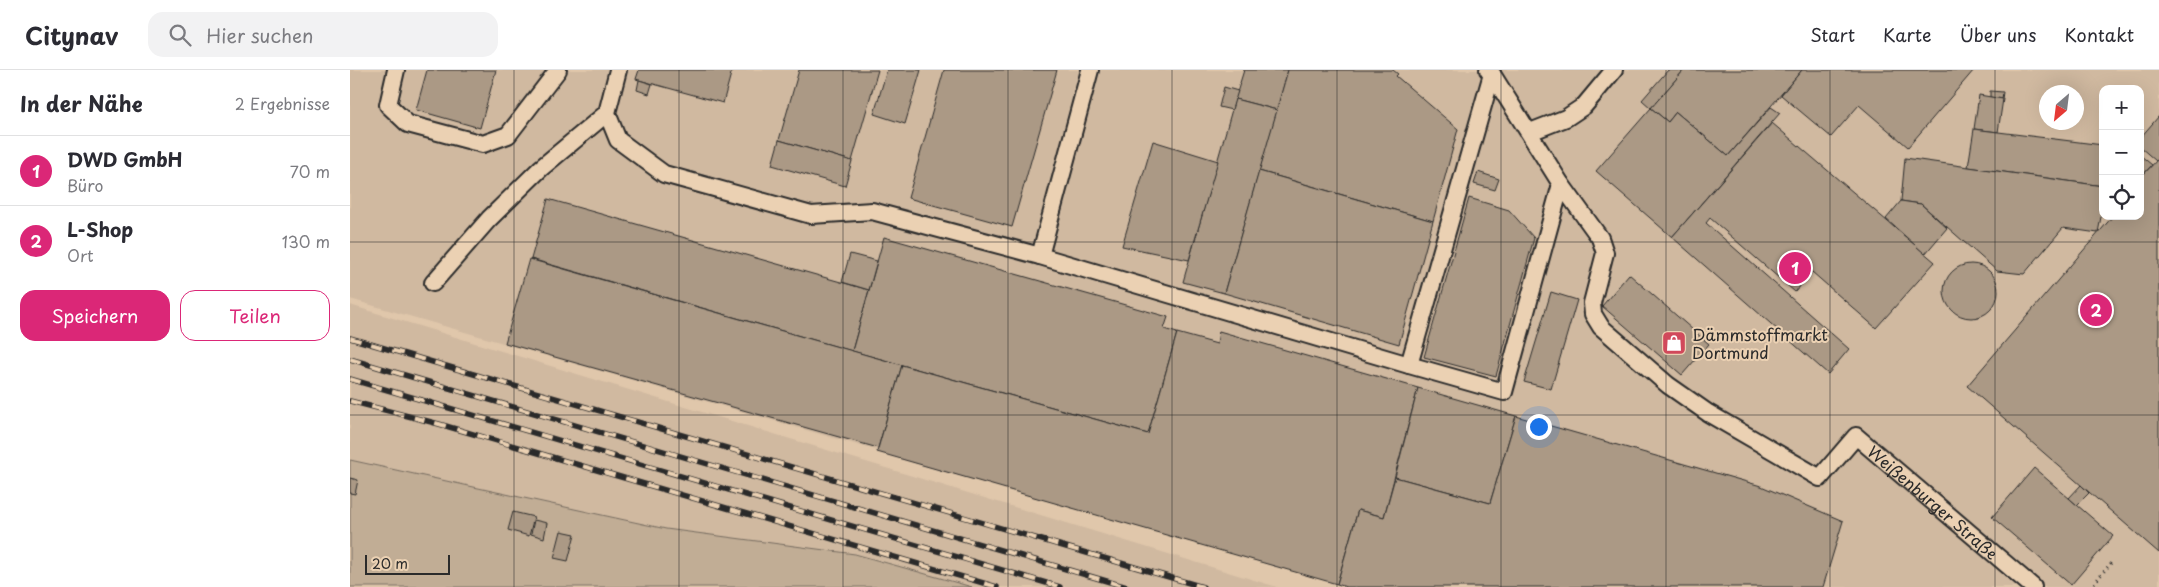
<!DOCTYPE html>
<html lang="de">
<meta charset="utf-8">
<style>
:root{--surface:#fff;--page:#f2f2f3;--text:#2b2b33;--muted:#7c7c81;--line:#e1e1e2;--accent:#db2777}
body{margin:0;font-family:"Playpen Sans",sans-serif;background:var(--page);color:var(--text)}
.controls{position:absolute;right:15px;top:15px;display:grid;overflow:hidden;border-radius:10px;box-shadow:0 5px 20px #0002}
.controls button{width:45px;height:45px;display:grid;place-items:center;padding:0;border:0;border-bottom:1px solid var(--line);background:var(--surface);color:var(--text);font:25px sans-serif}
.compass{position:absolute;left:1689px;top:15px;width:45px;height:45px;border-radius:50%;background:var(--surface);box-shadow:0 5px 20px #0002;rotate:208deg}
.scale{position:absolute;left:15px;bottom:12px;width:85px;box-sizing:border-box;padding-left:5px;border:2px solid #2b2b2b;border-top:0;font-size:14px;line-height:18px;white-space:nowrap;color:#2b2b2b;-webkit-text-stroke:4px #ebd1b3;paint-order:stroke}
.you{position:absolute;left:1188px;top:356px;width:18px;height:18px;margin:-12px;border:4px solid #fff;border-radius:50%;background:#1a73e8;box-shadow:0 0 0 8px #1a73e833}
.badge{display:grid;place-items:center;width:32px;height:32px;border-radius:50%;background:var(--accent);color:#fff;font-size:16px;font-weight:700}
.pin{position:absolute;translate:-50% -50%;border:2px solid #fff;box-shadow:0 1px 5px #0006}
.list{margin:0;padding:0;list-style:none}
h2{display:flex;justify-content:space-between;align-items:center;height:65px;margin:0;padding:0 20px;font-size:21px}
h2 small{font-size:16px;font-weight:400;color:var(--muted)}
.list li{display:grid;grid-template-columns:32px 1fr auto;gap:15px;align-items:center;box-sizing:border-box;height:70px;padding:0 20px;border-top:1px solid var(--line)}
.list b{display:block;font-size:19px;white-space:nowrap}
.list p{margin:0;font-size:16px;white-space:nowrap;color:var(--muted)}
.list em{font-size:16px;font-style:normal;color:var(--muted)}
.actions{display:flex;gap:10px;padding:15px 20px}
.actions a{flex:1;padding:11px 0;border:1px solid var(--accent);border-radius:15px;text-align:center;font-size:18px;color:var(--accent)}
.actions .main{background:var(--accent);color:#fff}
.icon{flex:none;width:28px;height:28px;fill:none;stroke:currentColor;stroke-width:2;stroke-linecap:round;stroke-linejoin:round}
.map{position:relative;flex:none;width:1809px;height:517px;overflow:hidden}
header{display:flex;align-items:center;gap:30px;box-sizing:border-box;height:70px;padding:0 25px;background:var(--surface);border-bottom:1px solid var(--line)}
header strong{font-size:24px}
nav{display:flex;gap:28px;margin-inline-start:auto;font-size:18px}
.search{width:350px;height:45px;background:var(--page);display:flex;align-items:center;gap:12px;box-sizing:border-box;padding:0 18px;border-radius:15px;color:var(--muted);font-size:19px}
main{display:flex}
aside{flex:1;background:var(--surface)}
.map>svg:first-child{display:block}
.built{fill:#d0b9a0;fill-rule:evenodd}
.green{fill:#c1ad95;stroke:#766c60}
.building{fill:#ab9985;stroke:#2b2b2b}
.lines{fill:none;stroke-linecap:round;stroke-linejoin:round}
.service-casing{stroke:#2b2b2b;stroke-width:20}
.path{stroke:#2b2b2b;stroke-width:3;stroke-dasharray:1 4;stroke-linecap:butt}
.service{stroke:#ebd1b3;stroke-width:16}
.rail-casing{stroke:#2b2b2b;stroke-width:5.5}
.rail{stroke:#ebd1b3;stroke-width:4;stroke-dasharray:11;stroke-linecap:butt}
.grid{fill:none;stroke:#2b2b2b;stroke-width:1;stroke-opacity:0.55}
.labels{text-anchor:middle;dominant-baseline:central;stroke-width:4;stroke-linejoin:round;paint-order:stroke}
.poi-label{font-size:16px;fill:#2b2b2b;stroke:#ebd1b3;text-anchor:start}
.street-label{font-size:16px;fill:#2b2b2b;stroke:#ebd1b3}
</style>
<header>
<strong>Citynav</strong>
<div class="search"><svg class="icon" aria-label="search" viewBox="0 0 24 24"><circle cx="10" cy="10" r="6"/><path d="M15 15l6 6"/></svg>Hier suchen</div>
<nav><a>Start</a><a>Karte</a><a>Über uns</a><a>Kontakt</a></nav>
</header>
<main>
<aside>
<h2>In der Nähe<small>2 Ergebnisse</small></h2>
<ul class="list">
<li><span class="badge">1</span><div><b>DWD GmbH</b><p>Büro</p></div><em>70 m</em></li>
<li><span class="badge">2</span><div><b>L-Shop</b><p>Ort</p></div><em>130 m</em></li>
</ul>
<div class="actions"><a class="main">Speichern</a><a>Teilen</a></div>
</aside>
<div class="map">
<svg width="1809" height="517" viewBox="0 0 1809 517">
<rect width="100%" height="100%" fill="#e0c7ab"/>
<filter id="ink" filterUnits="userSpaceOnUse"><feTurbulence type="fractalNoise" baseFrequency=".02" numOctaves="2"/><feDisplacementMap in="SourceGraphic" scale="10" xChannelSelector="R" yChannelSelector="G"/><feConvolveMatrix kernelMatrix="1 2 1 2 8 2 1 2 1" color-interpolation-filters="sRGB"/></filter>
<g filter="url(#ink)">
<!-- built -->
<g class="built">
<path d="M0,0H1809V517H1002L0,229ZM1753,19H1790V146H1753ZM1696,22H1726V52H1696Z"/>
<path d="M0,235L927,517H616L505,484L316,459L0,390Z"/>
</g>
<!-- green -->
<path class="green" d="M0,390L316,459L505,484L622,517H0Z"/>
<!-- building -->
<g class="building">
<path d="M77,0H146L130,58L66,40Z"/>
<path d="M289,0H382L373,33L289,10L286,9Z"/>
<path d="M449,0H528L502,91L429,70Z"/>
<path d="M537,0H571L555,54L524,44Z"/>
<path d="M594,0H707L662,157L558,128Z"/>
<path d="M894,0H938L927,40L885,29Z"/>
<path d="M938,0H1043L1048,4L1046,6L1108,59L1083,151L909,101Z"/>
<path d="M1318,0H1334L1301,38L1292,30Z"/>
<path d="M1334,0H1452L1378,86L1326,42L1318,52L1301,38Z"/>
<path d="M1452,0H1624L1558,77L1509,35L1481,67L1431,25Z"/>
<path d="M289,10L302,14L299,24L287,20Z"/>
<path d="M874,17L888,21L882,40L869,37Z"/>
<path d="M1640,21L1653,22L1652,29L1640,27Z"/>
<path d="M1629,25L1653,29L1648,62L1624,59Z"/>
<path d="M885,29L927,40L874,223L833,212Z"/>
<path d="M1421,37L1430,43L1322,167L1246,101L1301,38L1318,52L1326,42L1378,86Z"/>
<path d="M1809,46V88L1806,91L1790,77V68Z"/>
<path d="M1422,53L1585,192L1526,258L1462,202L1445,222L1360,148L1356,153L1499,279L1478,304L1322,167Z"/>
<path d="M1624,59L1753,75V116L1618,97Z"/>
<path d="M429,70L502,91L495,116L422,95Z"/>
<path d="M803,71L868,91L839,190L772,176Z"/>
<path d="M1790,85L1802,95L1790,108Z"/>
<path d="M1555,88L1753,116V136L1748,163L1713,158L1674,204L1647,201L1571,134L1551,131Z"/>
<path d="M1809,88V483L1617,316L1763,146H1790V108Z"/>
<path d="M909,101L1083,151L1049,274L874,223Z"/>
<path d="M1128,102L1149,109L1145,120L1124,114Z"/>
<path d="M1119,128L1159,140L1184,168L1146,306L1074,287Z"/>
<path d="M198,129L519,220L502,281L181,189Z"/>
<path d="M1551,131L1571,134L1597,158L1575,184L1536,149Z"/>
<path d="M534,167L818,247L814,259L827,263L798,364L502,281Z"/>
<path d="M500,184L527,191L519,220L492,212Z"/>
<path d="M179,189L552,295L528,378L155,273Z"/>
<circle cx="1621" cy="221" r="27"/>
<path d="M1279,204L1359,274L1332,305L1252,236Z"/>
<path d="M1201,222L1227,230L1201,319L1174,312Z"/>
<path d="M869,261L1068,318L1034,447L1008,440L987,514L527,382L552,295L798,364L827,263L867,274Z"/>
<path d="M1068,318L1166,346L1140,433L1045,407Z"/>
<path d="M1166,346L1411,416L1493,451L1473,517H996L987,514L1008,440L1034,447L1045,407L1140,433Z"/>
<path d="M1684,398L1763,466L1721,515L1642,447Z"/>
<path d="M0,408L8,410L5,424L0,423Z"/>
<path d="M1731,415L1739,423L1727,435L1719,428Z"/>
<path d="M163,442L184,447L179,466L158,460Z"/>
<path d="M184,450L197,453L194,468L181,464Z"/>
<path d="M211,461L225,464L218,491L204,488Z"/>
</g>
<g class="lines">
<defs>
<g id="service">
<path d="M46,0L38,35L58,54L133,74L158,65L208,0"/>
<path d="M268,0L257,43L268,70L314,104L461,145L522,141L690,186L740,0"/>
<path id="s1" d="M1142,4L1211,114L1250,168L1255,183L1242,233L1243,244L1251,257L1318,315L1358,343L1470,408L1506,366L1683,517"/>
<path d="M1180,62L1216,48L1234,36L1264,0"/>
<path d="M690,186L1059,295L1142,4L1138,0"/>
<path d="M83,213L139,149L191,98L257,43"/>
<path d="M1059,295L1154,322L1211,114"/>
</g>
</defs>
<!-- service casing -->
<use href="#service" class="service-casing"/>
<!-- path -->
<path class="path" d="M1741,517L1761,493"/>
<!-- service -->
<use href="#service" class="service"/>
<defs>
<g id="rail">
<path d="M0,268L853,517"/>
<path d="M0,289L777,517"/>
<path d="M0,309L710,517"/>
<path d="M0,331L89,354L647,517"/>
</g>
</defs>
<!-- rail casing -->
<use href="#rail" class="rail-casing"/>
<!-- rail -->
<use href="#rail" class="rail"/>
</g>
</g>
<!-- grid -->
<path class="grid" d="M164,0V517M329,0V517M493,0V517M658,0V517M822,0V517M987,0V517M1151,0V517M1316,0V517M1480,0V517M1645,0V517M0,172H1809M0,345H1809"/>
<!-- icons -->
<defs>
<symbol id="shop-square" viewBox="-11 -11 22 22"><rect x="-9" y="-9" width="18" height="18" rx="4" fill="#d1495b" stroke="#ebd1b3"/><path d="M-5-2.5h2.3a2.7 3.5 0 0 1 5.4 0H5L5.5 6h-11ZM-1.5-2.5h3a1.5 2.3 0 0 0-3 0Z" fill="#fff"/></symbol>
</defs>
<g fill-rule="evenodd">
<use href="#shop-square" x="1310" y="259" width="28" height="28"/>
</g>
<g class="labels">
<!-- poi labels -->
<g class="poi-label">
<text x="1342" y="264">Dämmstoffmarkt<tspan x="1342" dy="18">Dortmund</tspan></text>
</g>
<!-- street labels -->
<g class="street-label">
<text stroke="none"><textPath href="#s1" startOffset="714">Weißenburger Straße</textPath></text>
</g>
</g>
</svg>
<div class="controls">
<button>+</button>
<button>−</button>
<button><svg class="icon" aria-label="locate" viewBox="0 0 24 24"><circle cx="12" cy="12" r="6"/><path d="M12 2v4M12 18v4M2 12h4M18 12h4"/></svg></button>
</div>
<svg class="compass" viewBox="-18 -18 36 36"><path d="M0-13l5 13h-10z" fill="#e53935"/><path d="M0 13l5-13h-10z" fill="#7c7c81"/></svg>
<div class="scale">20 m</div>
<div class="you"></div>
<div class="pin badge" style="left:1445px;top:198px">1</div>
<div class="pin badge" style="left:1746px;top:240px">2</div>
</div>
</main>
